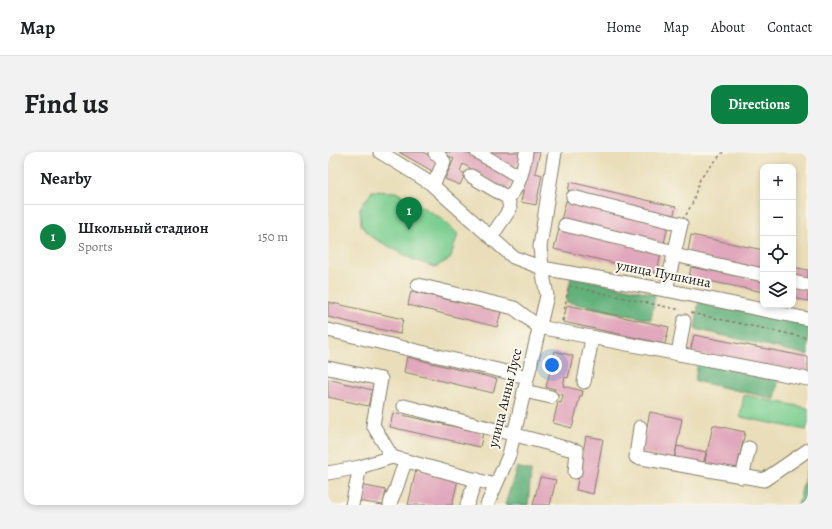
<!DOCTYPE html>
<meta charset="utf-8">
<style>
:root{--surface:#fff;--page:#f2f2f2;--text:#202124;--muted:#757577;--line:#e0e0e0;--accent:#0b8043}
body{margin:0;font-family:Alegreya,serif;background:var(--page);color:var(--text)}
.controls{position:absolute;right:12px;top:12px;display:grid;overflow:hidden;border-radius:8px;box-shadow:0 2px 6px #0003}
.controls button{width:36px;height:36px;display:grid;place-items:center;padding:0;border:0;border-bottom:1px solid var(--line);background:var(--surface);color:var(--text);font:20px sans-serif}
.you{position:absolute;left:224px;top:213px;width:14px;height:14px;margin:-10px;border:3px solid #fff;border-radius:50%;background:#1a73e8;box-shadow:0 0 0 6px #1a73e833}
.badge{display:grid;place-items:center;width:26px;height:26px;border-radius:50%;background:var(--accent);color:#fff;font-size:13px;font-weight:700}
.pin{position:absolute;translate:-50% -33px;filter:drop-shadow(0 1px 2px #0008)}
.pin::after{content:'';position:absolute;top:21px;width:14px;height:12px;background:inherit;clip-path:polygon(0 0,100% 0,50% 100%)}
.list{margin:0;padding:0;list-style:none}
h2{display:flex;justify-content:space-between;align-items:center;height:52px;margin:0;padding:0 16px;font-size:17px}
h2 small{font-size:13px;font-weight:400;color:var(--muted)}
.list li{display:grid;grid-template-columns:26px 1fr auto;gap:12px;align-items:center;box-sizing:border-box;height:64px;padding:0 16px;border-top:1px solid var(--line)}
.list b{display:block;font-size:15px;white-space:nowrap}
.list p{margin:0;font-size:13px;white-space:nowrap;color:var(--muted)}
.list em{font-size:13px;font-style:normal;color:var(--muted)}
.icon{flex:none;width:22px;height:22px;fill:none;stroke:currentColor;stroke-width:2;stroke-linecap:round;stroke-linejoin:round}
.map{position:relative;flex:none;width:480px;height:353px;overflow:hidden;border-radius:12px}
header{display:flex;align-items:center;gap:24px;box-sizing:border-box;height:56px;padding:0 20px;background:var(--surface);border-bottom:1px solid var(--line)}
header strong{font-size:19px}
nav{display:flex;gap:22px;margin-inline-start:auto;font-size:14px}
.intro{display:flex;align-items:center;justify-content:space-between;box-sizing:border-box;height:96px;padding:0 24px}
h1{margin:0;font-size:28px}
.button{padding:10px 18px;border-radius:12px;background:var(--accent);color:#fff;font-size:14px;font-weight:700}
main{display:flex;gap:24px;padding:0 24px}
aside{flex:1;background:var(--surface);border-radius:12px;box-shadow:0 2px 6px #0003}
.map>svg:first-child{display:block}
.green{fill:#79cd8f;stroke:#4a7456}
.forest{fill:#62b07a;stroke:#3f664b}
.building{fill:#e1a7bc}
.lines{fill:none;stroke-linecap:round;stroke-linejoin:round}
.minor-casing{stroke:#827d6a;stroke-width:15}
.path{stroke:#827d6a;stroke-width:1.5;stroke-dasharray:3 3;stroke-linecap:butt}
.minor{stroke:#fff;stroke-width:13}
.labels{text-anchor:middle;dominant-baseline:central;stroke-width:4;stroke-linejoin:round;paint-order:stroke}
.street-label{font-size:14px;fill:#1c1c1c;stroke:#fbf7ec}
</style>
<header>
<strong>Map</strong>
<nav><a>Home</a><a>Map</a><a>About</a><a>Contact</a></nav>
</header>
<div class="intro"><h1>Find us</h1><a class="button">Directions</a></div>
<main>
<aside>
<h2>Nearby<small></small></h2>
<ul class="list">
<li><span class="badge">1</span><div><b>Школьный стадион</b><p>Sports</p></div><em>150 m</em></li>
</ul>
</aside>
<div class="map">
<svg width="480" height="353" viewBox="0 0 480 353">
<rect width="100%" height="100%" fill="#fbf7ec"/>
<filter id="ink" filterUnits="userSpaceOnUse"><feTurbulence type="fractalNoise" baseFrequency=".025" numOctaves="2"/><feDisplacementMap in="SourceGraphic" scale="8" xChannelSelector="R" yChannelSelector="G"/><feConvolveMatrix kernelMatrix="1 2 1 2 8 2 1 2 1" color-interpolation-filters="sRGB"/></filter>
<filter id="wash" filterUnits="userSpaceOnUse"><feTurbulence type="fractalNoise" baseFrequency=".012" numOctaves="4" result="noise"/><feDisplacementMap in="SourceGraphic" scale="16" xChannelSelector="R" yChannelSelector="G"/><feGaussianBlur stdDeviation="0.9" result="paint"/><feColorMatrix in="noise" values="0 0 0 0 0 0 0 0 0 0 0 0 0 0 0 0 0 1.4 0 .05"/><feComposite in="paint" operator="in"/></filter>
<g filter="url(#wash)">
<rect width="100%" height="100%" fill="#e9deb9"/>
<!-- green -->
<g class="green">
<path d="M44,39L68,40L113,66L130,82L122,107L107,115L86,108L42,84L33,73L32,56Z"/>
<path d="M416,243L480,256V271L478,278L412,265Z"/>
</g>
<!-- forest -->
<g class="forest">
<path d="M243,125L327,142L323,168L238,150Z"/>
<path d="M371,149L480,173V203L367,177Z"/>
<path d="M370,209L451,225L447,247L367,229Z"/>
<path d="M480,312V353H470Z"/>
<path d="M189,315L203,319L200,353H177Z"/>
</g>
<g id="blocks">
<!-- building -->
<g class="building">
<path d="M71,0H95L112,10L106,20Z"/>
<path d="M114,0H137L185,28L179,38L135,12L132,19L137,22L132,33L117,27L126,7Z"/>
<path d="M155,0H196L185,18Z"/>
<path d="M203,0H212L207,21L214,23L208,53L193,50Z"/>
<path d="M242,30L348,55L345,65L240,39Z"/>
<path d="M238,49L340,73L336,92L233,68Z"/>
<path d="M231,77L333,101L329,121L226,97Z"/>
<path d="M363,83L435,98V120L359,104Z"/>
<path d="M363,115L435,129V140L361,125Z"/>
<path d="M465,115L480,118V129L465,126Z"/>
<path d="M465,136L480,139V149L465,146Z"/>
<path d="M83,139L173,160L169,175L80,153Z"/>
<path d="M0,150L75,167L72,182L0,165Z"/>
<path d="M239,153L341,175L337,192L235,170Z"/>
<path d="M366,183L480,205V223L362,200Z"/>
<path d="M227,199L245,204L240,226L237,225L235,234L255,239L254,244H252L244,276L225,271L230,250L233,251L235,243L226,241L227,237L218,235Z"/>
<path d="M79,205L169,227L165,241L76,220Z"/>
<path d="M0,227L44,238L40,254L0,245Z"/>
<path d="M322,260L354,267L346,308L313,301Z"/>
<path d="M65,261L155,281L152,295L62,275Z"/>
<path d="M385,273L417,280L408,321L376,314Z"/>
<path d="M258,284L275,287L265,342L248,338Z"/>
<path d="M349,294L378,300L375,314L346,308Z"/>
<path d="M88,318L130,328L124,353H80Z"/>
<path d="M212,325L228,328L222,353H205Z"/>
<path d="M32,333L58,338L55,353L29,349Z"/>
</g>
</g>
</g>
<g filter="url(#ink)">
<use href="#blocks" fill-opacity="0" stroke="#827d6a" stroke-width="1"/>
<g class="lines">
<defs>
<g id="minor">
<path d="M52,0L102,31L185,105L214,116L212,95L218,55L227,0"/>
<path d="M149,0L192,25"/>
<path d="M143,24L180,46L182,57L163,85"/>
<path d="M105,33L116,10L110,2L107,1"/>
<path d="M245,45L353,72L338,138"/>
<path d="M180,46C192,35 196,15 198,0"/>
<path d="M237,73L347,100"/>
<path d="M346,103L435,123"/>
<path d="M465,130L480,133"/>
<path d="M90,133L186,156L211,175L480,227"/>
<path d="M0,178L199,225"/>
<path d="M350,202L356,169"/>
<path d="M0,216L53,227L45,273L64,305L32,315L24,353"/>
<path d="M256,230L264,186"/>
<path d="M196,239L223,245"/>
<path d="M76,254L249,299L247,320"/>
<path d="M312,275L308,305L436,328L480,298"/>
<path d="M64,305L167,333"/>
<path d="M0,321L32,315"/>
<path d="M414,325L421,296"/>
<path d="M62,353C63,345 67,341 69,334C72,325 74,317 78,309"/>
<path d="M139,353L148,327"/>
<path d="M159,353L181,303L217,152L219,144L214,116L338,138L480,167"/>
</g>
</defs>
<!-- minor casing -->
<use href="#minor" class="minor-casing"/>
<!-- path -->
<g class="path">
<path d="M358,63L364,52L372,27L395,0"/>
<path d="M363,161L480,186"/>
<path d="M234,169L241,134L353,158"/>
</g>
<!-- minor -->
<use href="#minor" class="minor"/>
</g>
</g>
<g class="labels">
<!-- street labels -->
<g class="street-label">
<text transform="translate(336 122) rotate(11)">улица Пушкина</text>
<text transform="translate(177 246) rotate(-76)">улица Анны Лусс</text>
</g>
</g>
</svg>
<div class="controls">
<button>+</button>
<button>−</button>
<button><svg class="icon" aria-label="locate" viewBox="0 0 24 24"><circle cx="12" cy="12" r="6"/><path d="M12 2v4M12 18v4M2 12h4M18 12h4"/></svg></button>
<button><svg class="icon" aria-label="layers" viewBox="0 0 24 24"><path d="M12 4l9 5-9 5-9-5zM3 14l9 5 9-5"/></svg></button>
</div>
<div class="you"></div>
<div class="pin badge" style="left:81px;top:78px">1</div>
</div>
</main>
